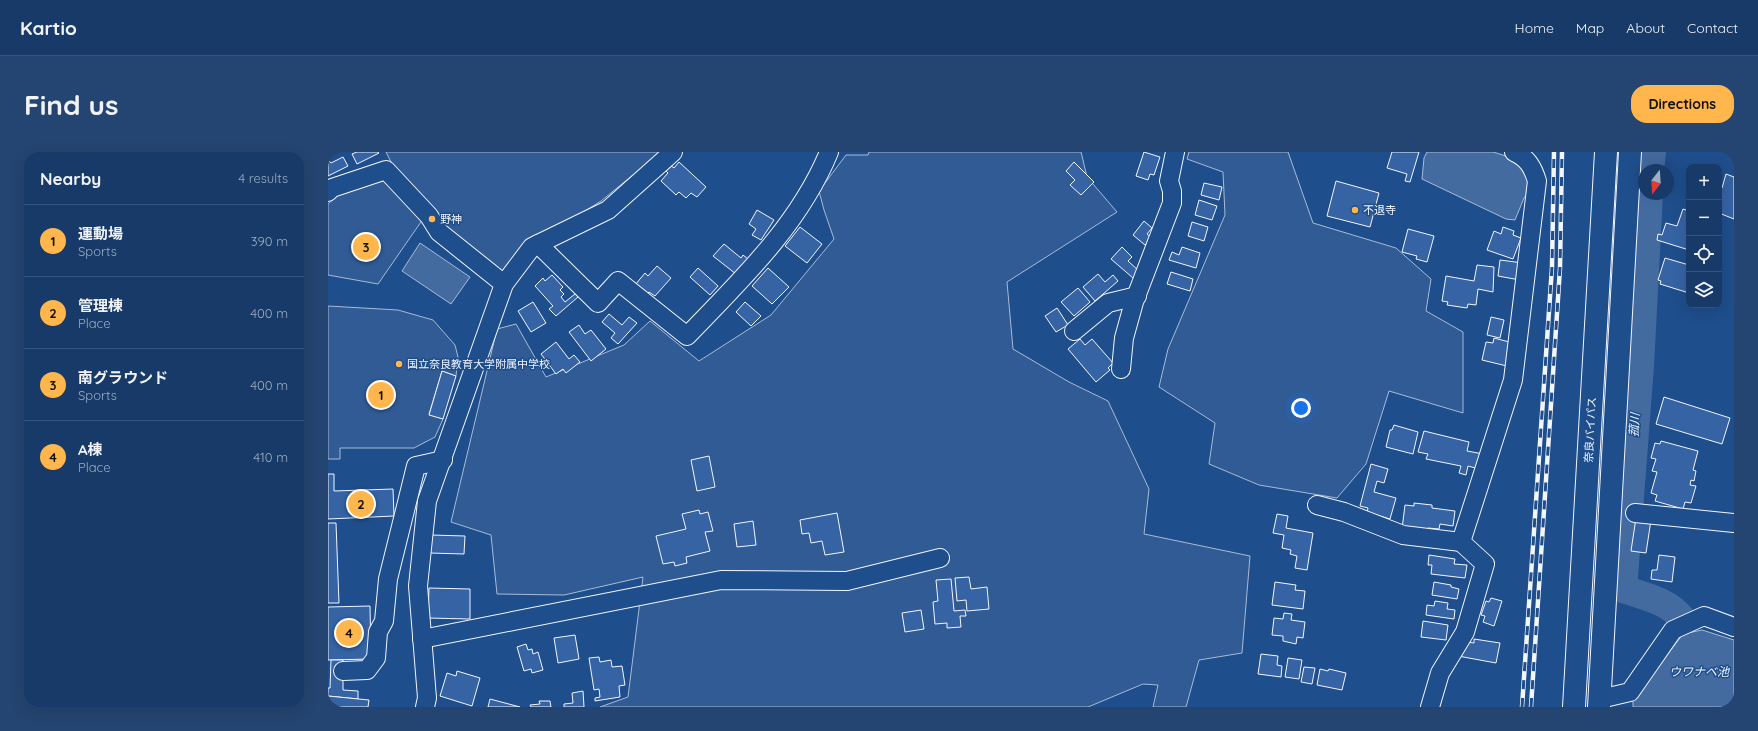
<!DOCTYPE html>
<meta charset="utf-8">
<style>
:root{--surface:#173a69;--page:#244571;--text:#f1f3f6;--muted:#9eadc0;--line:#36547d;--accent:#ffb74d}
body{margin:0;font-family:Quicksand,"Noto Sans JP",sans-serif;background:var(--page);color:var(--text)}
.controls{position:absolute;right:12px;top:12px;display:grid;overflow:hidden;border-radius:8px;box-shadow:0 4px 16px #0002}
.controls button{width:36px;height:36px;display:grid;place-items:center;padding:0;border:0;border-bottom:1px solid var(--line);background:var(--surface);color:var(--text);font:20px sans-serif}
.compass{position:absolute;left:1310px;top:12px;width:36px;height:36px;border-radius:50%;background:var(--surface);box-shadow:0 4px 16px #0002;rotate:197deg}
.you{position:absolute;left:973px;top:256px;width:14px;height:14px;margin:-10px;border:3px solid #fff;border-radius:50%;background:#1a73e8;box-shadow:0 0 0 6px #1a73e833}
.badge{display:grid;place-items:center;width:26px;height:26px;border-radius:50%;background:var(--accent);color:#111;font-size:13px;font-weight:700}
.pin{position:absolute;translate:-50% -50%;border:2px solid #fff;box-shadow:0 1px 4px #0006}
.list{margin:0;padding:0;list-style:none}
h2{display:flex;justify-content:space-between;align-items:center;height:52px;margin:0;padding:0 16px;font-size:17px}
h2 small{font-size:13px;font-weight:400;color:var(--muted)}
.list li{display:grid;grid-template-columns:26px 1fr auto;gap:12px;align-items:center;box-sizing:border-box;height:72px;padding:0 16px;border-top:1px solid var(--line)}
.list b{display:block;font-size:15px;white-space:nowrap}
.list p{margin:0;font-size:13px;white-space:nowrap;color:var(--muted)}
.list em{font-size:13px;font-style:normal;color:var(--muted)}
.icon{flex:none;width:22px;height:22px;fill:none;stroke:currentColor;stroke-width:2;stroke-linecap:round;stroke-linejoin:round}
.map{position:relative;flex:none;width:1406px;height:555px;overflow:hidden;border-radius:16px}
header{display:flex;align-items:center;gap:24px;box-sizing:border-box;height:56px;padding:0 20px;background:var(--surface);border-bottom:1px solid var(--line)}
header strong{font-size:19px}
nav{display:flex;gap:22px;margin-inline-start:auto;font-size:14px}
.intro{display:flex;align-items:center;justify-content:space-between;box-sizing:border-box;height:96px;padding:0 24px}
h1{margin:0;font-size:28px}
.button{padding:10px 18px;border-radius:16px;background:var(--accent);color:#111;font-size:14px;font-weight:700}
main{display:flex;gap:24px;padding:0 24px}
aside{flex:1;background:var(--surface);border-radius:16px;box-shadow:0 4px 16px #0002}
.map>svg:first-child{display:block}
.green{fill:#305b95;stroke:#a8bbd7}
.water{fill:#446ba0;stroke:#a8bbd7}
.lines{fill:none;stroke-linecap:round;stroke-linejoin:round}
.river{stroke:#446ba0;stroke-width:28}
.building{fill:#3563a3;stroke:#f2f6ff}
.minor-casing{stroke:#f2f6ff;stroke-width:20}
.highway-casing{stroke:#f2f6ff;stroke-width:24}
.minor{stroke:#1f4e8c;stroke-width:18}
.highway{stroke:#1f4e8c;stroke-width:22}
.rail-casing{stroke:#f2f6ff;stroke-width:4.5}
.rail{stroke:#1f4e8c;stroke-width:3;stroke-dasharray:9;stroke-linecap:butt}
.poi-dot{fill:#ffb74d;stroke:#1f4e8c;stroke-width:1.5}
.labels{text-anchor:middle;dominant-baseline:central;stroke-width:3;stroke-linejoin:round;paint-order:stroke}
.poi-label{font-size:11px;fill:#f2f6ff;stroke:#1f4e8c;text-anchor:start}
.street-label{font-size:11px;fill:#f2f6ff;stroke:#1f4e8c}
.water-label{font-size:12px;font-style:italic;fill:#f2f6ff;stroke:#1f4e8c}
</style>
<header>
<strong>Kartio</strong>
<nav><a>Home</a><a>Map</a><a>About</a><a>Contact</a></nav>
</header>
<div class="intro"><h1>Find us</h1><a class="button">Directions</a></div>
<main>
<aside>
<h2>Nearby<small>4 results</small></h2>
<ul class="list">
<li><span class="badge">1</span><div><b>運動場</b><p>Sports</p></div><em>390 m</em></li>
<li><span class="badge">2</span><div><b>管理棟</b><p>Place</p></div><em>400 m</em></li>
<li><span class="badge">3</span><div><b>南グラウンド</b><p>Sports</p></div><em>400 m</em></li>
<li><span class="badge">4</span><div><b>A棟</b><p>Place</p></div><em>410 m</em></li>
</ul>
</aside>
<div class="map">
<svg width="1406" height="555" viewBox="0 0 1406 555">
<rect width="100%" height="100%" fill="#1f4e8c"/>
<!-- green -->
<g class="green">
<path d="M58,0H333L273,49L207,90L177,120H168L114,76L64,12Z"/>
<path d="M541,0H753L759,25L789,60L679,130L685,197L741,230L780,249L821,337L816,382L922,404L914,501L871,508L858,555H825L830,533L815,532L760,555H272L300,545L315,425L236,443L169,442L163,383L123,370L169,177L188,172L218,225L296,193L322,169L371,209L443,163L506,87L496,58L491,39L518,3H540Z"/>
<path d="M861,0H960L985,71L1068,96L1103,127L1098,159L1135,180V261L1061,239L1038,312L1009,346L931,333L881,312L887,271L831,235L840,197L897,63L895,20L859,7Z"/>
<path d="M52,26L72,38L95,67L50,132L0,123V52L19,35Z"/>
<path d="M0,154L70,158L105,168L127,193L130,205L128,224L114,219L101,262L115,267L107,285L86,296H12V307H0Z"/>
</g>
<!-- water -->
<g class="water">
<path d="M1099,0H1165C1179,4 1190,8 1201,18L1202,39L1196,46L1187,68L1178,67L1094,27L1096,6Z"/>
<path d="M92,91L142,125L123,152L74,119Z"/>
<path d="M1374,478L1406,488V555H1305V548L1355,482Z"/>
</g>
<g class="lines">
<!-- river -->
<g class="river">
<path d="M1322,18L1324,0"/>
<path d="M1321,42L1312,214L1295,437C1316,444 1341,449 1354,467"/>
</g>
</g>
<!-- building -->
<g class="building">
<path d="M29,0H50L51,1L29,12L24,2Z"/>
<path d="M816,0L832,5L826,23L822,22L820,28L808,24Z"/>
<path d="M1064,0H1091L1082,30L1077,29L1079,22L1059,16Z"/>
<path d="M15,5L20,14L0,24V8L3,11Z"/>
<path d="M351,10L378,35L369,45L363,41L358,46L351,40L348,43L333,29L340,21L337,18L342,13L346,16Z"/>
<path d="M746,10L766,30L753,43L742,33L747,28L738,19Z"/>
<path d="M1398,22L1406,25V67L1391,61V35L1394,36Z"/>
<path d="M1008,29L1051,41L1042,75L999,64Z"/>
<path d="M876,31L894,35L891,48L873,43Z"/>
<path d="M871,48L889,54L884,68L867,63Z"/>
<path d="M1355,57L1361,59V98L1329,88L1330,82L1334,83L1338,71L1349,74Z"/>
<path d="M429,58L446,68L433,88L424,83L428,77L421,72Z"/>
<path d="M816,69L824,76L819,82L824,86L817,93L805,83Z"/>
<path d="M864,70L880,75L876,89L860,84Z"/>
<path d="M472,75L494,92L479,111L457,94Z"/>
<path d="M1175,75L1186,79L1185,83L1193,86L1185,107L1159,98L1166,79L1173,82Z"/>
<path d="M1080,77L1106,84L1099,110L1088,107L1089,104L1074,100Z"/>
<path d="M396,92L413,106L415,103L420,107L408,122L385,104Z"/>
<path d="M794,95L804,105L800,109L811,119L805,126L783,107Z"/>
<path d="M854,95L872,101L868,116L841,108L844,100L851,103Z"/>
<path d="M1337,106L1361,113V141L1332,132L1333,129L1330,128Z"/>
<path d="M1172,108L1195,111L1192,128L1170,124Z"/>
<path d="M1149,113L1166,115L1165,140L1150,137L1148,153L1140,152L1139,156L1119,153L1120,150L1114,149L1118,124L1146,129Z"/>
<path d="M329,114L343,126L327,144L321,140L318,143L307,133L317,121L320,124Z"/>
<path d="M370,116L390,134L382,143L362,125Z"/>
<path d="M440,116L461,135L444,152L424,134Z"/>
<path d="M843,120L865,127L862,139L839,132Z"/>
<path d="M770,122L777,130L785,123L790,129L767,149L755,135Z"/>
<path d="M224,123L235,135L232,138L236,142L233,145L237,150L247,142L250,145L228,164L221,157L225,154L207,134L215,126L217,129Z"/>
<path d="M750,136L762,150L746,164L733,150Z"/>
<path d="M205,150L218,171L203,180L190,159Z"/>
<path d="M417,150L433,164L423,174L408,160Z"/>
<path d="M729,156L740,173L728,180L717,164Z"/>
<path d="M281,162L294,173L301,165L309,171L290,192L283,186L287,181L274,170Z"/>
<path d="M1163,165L1176,168L1172,186L1159,183Z"/>
<path d="M251,173L257,182L263,178L278,197L263,209L241,180Z"/>
<path d="M1166,186L1189,192L1183,215L1154,208L1158,190L1165,191Z"/>
<path d="M752,187L757,193L764,187L785,211L780,216L782,218L768,230L740,197Z"/>
<path d="M228,190L241,207L246,203L252,210L238,221L235,217L228,222L213,202Z"/>
<path d="M114,219L128,224L115,267L101,263Z"/>
<path d="M1336,245L1402,266L1394,292L1328,272Z"/>
<path d="M1066,273L1090,280L1085,302L1058,295L1062,278H1064Z"/>
<path d="M1096,279L1141,290L1139,299L1155,302L1151,317L1140,314L1138,323L1131,321L1133,314L1098,307L1100,302L1090,300Z"/>
<path d="M1333,289L1370,299L1365,318L1368,319L1366,329L1363,328L1362,333L1368,334L1363,351L1357,350L1355,357L1327,349L1329,343L1323,341L1329,320L1324,319L1328,307L1323,306L1327,291L1332,292Z"/>
<path d="M381,304L387,335L369,339L363,308Z"/>
<path d="M1043,312L1060,317L1056,331L1049,329L1046,340L1068,346L1062,367L1039,360L1040,356L1032,354Z"/>
<path d="M0,322H6V339L65,337L66,364L0,367Z"/>
<path d="M1086,351L1104,353V356L1127,359L1125,374L1112,372L1111,377L1100,376V380L1074,377L1077,353L1086,354Z"/>
<path d="M371,358L372,362L380,360L385,379L377,380L382,399L358,405L359,411L347,414L346,410L335,412L328,384L358,377L354,362Z"/>
<path d="M509,361L516,400L497,403L494,389L483,391L481,381L474,382L472,368Z"/>
<path d="M949,362L960,364L958,376L985,381L979,418L967,416L969,404L962,402L963,398L954,396L956,383L945,381Z"/>
<path d="M1308,366L1323,368L1318,401L1303,399Z"/>
<path d="M425,369L428,393L409,395L406,372Z"/>
<path d="M0,371H8L11,451H0Z"/>
<path d="M103,383L137,384L136,402L102,401Z"/>
<path d="M1101,403L1127,407L1126,412L1139,413L1137,426L1103,422L1104,413H1100Z"/>
<path d="M1331,403L1347,405L1344,430L1323,427L1324,418H1329Z"/>
<path d="M641,425L643,437L659,435L661,457L639,459L638,448L629,449L627,426Z"/>
<path d="M623,427L626,459L637,458L638,464H632L633,475L619,476V471L607,472L605,450L610,449L608,428Z"/>
<path d="M947,430L968,433L967,438L977,439L975,457L944,453Z"/>
<path d="M1106,430L1123,433V435L1131,437L1129,447L1104,443Z"/>
<path d="M101,436L142,437V467L100,466Z"/>
<path d="M1163,446L1174,449L1166,474L1155,470L1157,464L1153,463L1158,449L1161,450Z"/>
<path d="M1107,449L1120,451L1119,457L1127,458L1126,467L1098,463L1099,453L1106,454Z"/>
<path d="M42,454L43,507L0,508V455Z"/>
<path d="M593,458L596,477L577,480L574,461Z"/>
<path d="M956,461L964,462L963,468L977,470L975,486L969,485L968,492L955,489V484L944,483L946,466L955,467Z"/>
<path d="M1095,469L1120,473L1118,488L1093,485Z"/>
<path d="M247,483L251,507L230,511L226,486Z"/>
<path d="M1146,487L1172,491L1168,511L1130,504L1131,497L1137,498L1139,490L1146,491Z"/>
<path d="M198,492L200,498L204,497L205,502L210,500L215,518L204,521L203,517L196,519L189,495Z"/>
<path d="M933,502L950,504L949,513L954,514L953,525L930,522Z"/>
<path d="M271,505L272,510L283,508L284,515L294,514L297,533L291,534L292,545L267,549V546L272,545L271,537L266,538L261,506Z"/>
<path d="M960,506L974,508L971,527L957,525Z"/>
<path d="M3,508H15V538L30,539V547L0,544V536H2Z"/>
<path d="M976,515L987,516L984,532L973,530Z"/>
<path d="M992,517L1000,519L1001,517L1018,521L1014,538L989,533Z"/>
<path d="M129,519L152,526L144,554L112,544L119,521L128,524Z"/>
<path d="M255,539L256,555H236V552L245,551L244,541Z"/>
<path d="M0,544L41,548L40,555H0Z"/>
<path d="M162,547L192,555H160Z"/>
<path d="M211,549H222L223,555H203L202,553L212,552Z"/>
</g>
<g class="lines">
<defs>
<g id="minor">
<path d="M0,40L4,36L58,18L101,64L111,80L176,132"/>
<path d="M210,92L270,151L290,129L359,184C413,128 471,73 501,0"/>
<path d="M746,179L780,151L809,144"/>
<path d="M793,217L796,186L806,150L844,51V39L841,29L847,0"/>
<path d="M989,353L1016,360L1075,383L1133,390"/>
<path d="M1307,361L1406,371"/>
<path d="M94,487L393,428L519,429L612,406"/>
<path d="M15,519L39,518L48,506L50,480L56,469L60,427L88,314L115,308"/>
<path d="M1272,547L1302,540L1345,478L1376,464L1406,475"/>
<path d="M97,555L99,546L90,434L99,349L176,132L204,95L280,58L345,0"/>
<path d="M1102,555L1112,521L1137,480L1157,412L1133,390L1185,228L1209,29C1205,16 1200,6 1186,0"/>
</g>
<g id="highway">
<path d="M1246,555L1278,0"/>
<path d="M1271,555L1302,0"/>
</g>
</defs>
<!-- minor casing -->
<use href="#minor" class="minor-casing"/>
<!-- highway casing -->
<use href="#highway" class="highway-casing"/>
<!-- minor -->
<use href="#minor" class="minor"/>
<!-- highway -->
<use href="#highway" class="highway"/>
<defs>
<g id="rail">
<path d="M1194,555L1224,115L1226,0"/>
<path d="M1203,555L1232,116L1234,0"/>
</g>
</defs>
<!-- rail casing -->
<use href="#rail" class="rail-casing"/>
<!-- rail -->
<use href="#rail" class="rail"/>
</g>
<!-- markers -->
<g class="poi-dot">
<circle cx="1027" cy="58" r="4"/>
<circle cx="104" cy="67" r="4"/>
<circle cx="71" cy="212" r="4"/>
</g>
<g class="labels">
<!-- poi labels -->
<g class="poi-label">
<text x="1035" y="58">不退寺</text>
<text x="112" y="67">野神</text>
<text x="79" y="212">国立奈良教育大学附属中学校</text>
</g>
<!-- street labels -->
<g class="street-label">
<text transform="translate(1262 278) rotate(-87)">奈良バイパス</text>
</g>
<!-- water labels -->
<g class="water-label">
<text transform="translate(1306 273) rotate(-86)">菰川</text>
<text x="1371" y="519">ウワナベ池</text>
</g>
</g>
</svg>
<div class="controls">
<button>+</button>
<button>−</button>
<button><svg class="icon" aria-label="locate" viewBox="0 0 24 24"><circle cx="12" cy="12" r="6"/><path d="M12 2v4M12 18v4M2 12h4M18 12h4"/></svg></button>
<button><svg class="icon" aria-label="layers" viewBox="0 0 24 24"><path d="M12 4l9 5-9 5-9-5zM3 14l9 5 9-5"/></svg></button>
</div>
<svg class="compass" viewBox="-18 -18 36 36"><path d="M0-13l5 13h-10z" fill="#e53935"/><path d="M0 13l5-13h-10z" fill="#9eadc0"/></svg>
<div class="you"></div>
<div class="pin badge" style="left:53px;top:243px">1</div>
<div class="pin badge" style="left:33px;top:352px">2</div>
<div class="pin badge" style="left:38px;top:95px">3</div>
<div class="pin badge" style="left:21px;top:481px">4</div>
</div>
</main>
